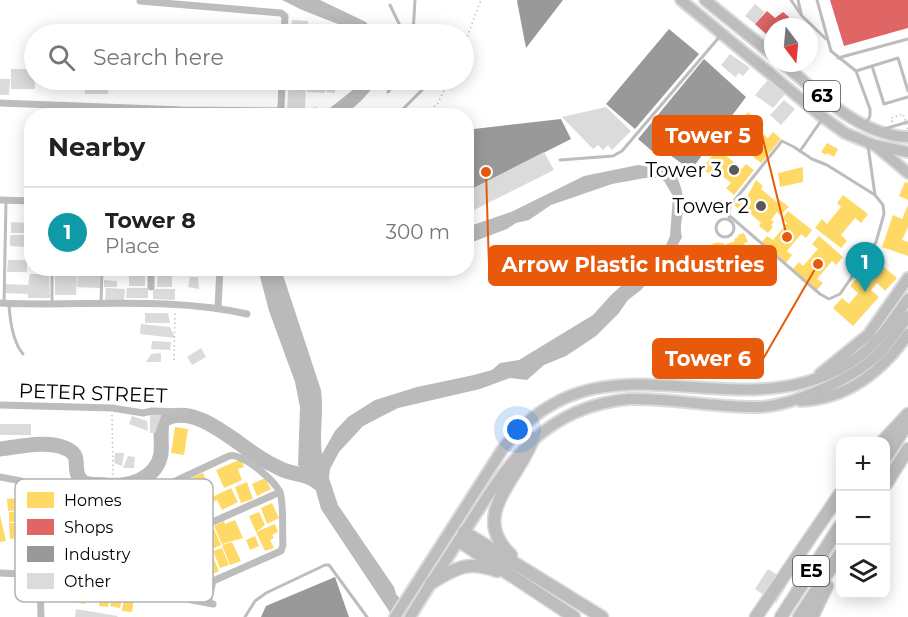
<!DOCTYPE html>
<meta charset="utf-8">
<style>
:root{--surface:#fff;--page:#f6f6f6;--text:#222;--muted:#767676;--line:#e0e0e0;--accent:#7c3aed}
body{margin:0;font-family:Montserrat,sans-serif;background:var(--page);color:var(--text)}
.controls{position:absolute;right:18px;bottom:18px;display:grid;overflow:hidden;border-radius:12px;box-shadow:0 3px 15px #0003}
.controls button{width:54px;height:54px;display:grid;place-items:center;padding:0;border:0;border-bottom:2px solid var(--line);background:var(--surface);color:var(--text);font:30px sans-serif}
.compass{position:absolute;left:764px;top:18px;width:54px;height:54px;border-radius:50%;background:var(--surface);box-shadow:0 3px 15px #0003;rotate:164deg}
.you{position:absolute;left:518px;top:430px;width:21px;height:21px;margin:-15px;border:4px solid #fff;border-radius:50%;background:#1a73e8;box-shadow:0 0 0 9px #1a73e833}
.badge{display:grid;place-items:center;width:39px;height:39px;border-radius:50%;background:var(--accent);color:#fff;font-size:20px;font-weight:700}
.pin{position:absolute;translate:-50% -50px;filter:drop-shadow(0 2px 3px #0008)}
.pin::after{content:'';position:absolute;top:32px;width:21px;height:18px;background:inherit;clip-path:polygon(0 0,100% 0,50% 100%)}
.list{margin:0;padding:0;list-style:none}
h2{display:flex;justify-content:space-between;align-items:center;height:78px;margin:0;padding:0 24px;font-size:26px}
h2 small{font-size:20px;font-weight:400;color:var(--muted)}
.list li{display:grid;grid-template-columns:39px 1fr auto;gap:18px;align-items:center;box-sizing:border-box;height:90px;padding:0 24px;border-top:2px solid var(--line)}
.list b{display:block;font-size:22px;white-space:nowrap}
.list p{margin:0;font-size:20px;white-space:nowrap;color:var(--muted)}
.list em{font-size:20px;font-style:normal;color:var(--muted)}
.icon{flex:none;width:33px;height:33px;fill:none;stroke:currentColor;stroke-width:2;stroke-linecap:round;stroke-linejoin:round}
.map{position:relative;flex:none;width:908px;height:617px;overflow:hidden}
.search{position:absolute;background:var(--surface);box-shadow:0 3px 15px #0003;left:24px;top:24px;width:450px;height:66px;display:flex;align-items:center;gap:15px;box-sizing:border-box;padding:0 21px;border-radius:33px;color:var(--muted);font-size:22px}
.panel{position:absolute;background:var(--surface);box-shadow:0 3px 15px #0003;left:24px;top:108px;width:450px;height:168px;border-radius:24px}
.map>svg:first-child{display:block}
.water{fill:#bababa}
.homes{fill:#ffd966}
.shops{fill:#e06666}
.industry{fill:#999}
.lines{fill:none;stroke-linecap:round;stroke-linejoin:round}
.river{stroke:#bababa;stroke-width:15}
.building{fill:#dbdbdb}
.primary-casing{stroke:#dbdbdb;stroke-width:14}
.motorway-casing{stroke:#dbdbdb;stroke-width:15}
.path{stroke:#c2c2c2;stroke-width:1.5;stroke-dasharray:1.5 3;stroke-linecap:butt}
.service{stroke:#bdbdbd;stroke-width:3}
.minor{stroke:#bdbdbd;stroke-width:7}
.primary{stroke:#bdbdbd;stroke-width:10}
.motorway{stroke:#bdbdbd;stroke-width:12}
.path-bridge{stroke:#c2c2c2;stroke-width:1.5;stroke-dasharray:1.5 3;stroke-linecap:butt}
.poi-dot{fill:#595959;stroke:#fff;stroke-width:2}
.labels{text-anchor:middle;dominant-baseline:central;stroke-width:6;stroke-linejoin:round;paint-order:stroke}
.shield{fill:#fff;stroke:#4c4c4c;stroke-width:1.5}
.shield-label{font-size:18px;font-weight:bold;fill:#000}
.poi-label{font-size:20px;fill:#000;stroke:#fff;text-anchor:end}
.street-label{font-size:20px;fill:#000;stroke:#fff}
.key{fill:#fff;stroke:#b2b2b2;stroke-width:1.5}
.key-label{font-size:16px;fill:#000}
.leader{fill:none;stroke:#e8590c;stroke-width:2}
.callout-dot{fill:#e8590c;stroke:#fff;stroke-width:2}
.callout{fill:#e8590c;stroke:#e8590c;stroke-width:2}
.callout-label{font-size:21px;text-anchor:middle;font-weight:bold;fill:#fff}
</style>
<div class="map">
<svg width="908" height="617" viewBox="0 0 908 617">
<rect width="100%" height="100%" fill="#fff"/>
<!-- water -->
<g class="water">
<path d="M282,0H320L366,22L375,34H356L338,24L302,10Z"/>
<path d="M362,80H377C374,89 350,114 340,116C334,117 327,116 321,115L358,86Z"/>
<path d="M638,165L665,169L676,175C681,185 684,196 683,208C683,219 679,226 682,237L676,249L641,290L628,300L618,314L596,336L566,356L544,365L527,380L510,378L480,389L398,408L363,426L339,452L330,469L329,478L338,505L394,587L396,594L416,617H393L321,509L314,484L298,465L300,407L295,382L269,311L258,269H281L321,390C324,412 319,433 322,454L335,431L348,417L375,400L417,387L474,375L492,370L500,363L519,360L593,315L611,295L640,269L659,255L667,243L670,236L673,196L664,181L658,178H645L612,184L551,205L529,220L516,223L507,229L467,244V227L511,212L584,176Z"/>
</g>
<!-- homes -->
<g class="homes">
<path d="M748,112L756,119L751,124L768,138L773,132L781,139L761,163L753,157L757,152L740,138L736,143L728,137Z"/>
<path d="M827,143L838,149L834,157L827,153L826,155L821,152Z"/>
<path d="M722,144L730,150L725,155L742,169L746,164L754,170L734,195L726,188L731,183L714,169L709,174L702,168Z"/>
<path d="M803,167V182L780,187L778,173Z"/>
<path d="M756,180L763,186L761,189L778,203L780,200L789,207L780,215L777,212L771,220L774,222L771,225L773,227L768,233L759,226L761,223L745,209L742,212L734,205L739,199L741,201L744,197L746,199Z"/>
<path d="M905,182L908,183V200L899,196Z"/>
<path d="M843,195L868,214L861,223L855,218L841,235L847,241L841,248L815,228L822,219L827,224L841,207L837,203Z"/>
<path d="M908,205V227L902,240L908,242V256L882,247L893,215L902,219Z"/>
<path d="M788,211L812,230L806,238L801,234L787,251L792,255L786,263L761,243L767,236L773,240L787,223L782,219Z"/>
<path d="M744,233L748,242L744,243L751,263L755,262L759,273L750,276V274L746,276L745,273L736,276L737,279L733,280L734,282L727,284L723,274L727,273L720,252L716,253L712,244L719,242L720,244L723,242L724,245L735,241L734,239L738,237V235Z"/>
<path d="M819,236L843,257L836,265L832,261L817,279L823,283L816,291L792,270L799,262L803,266L818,249L812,244Z"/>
<path d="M874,259L897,278L885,291L877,283L871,290L879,297L853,326L833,308L842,298L849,304L858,293L850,286Z"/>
<path d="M175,427L188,429L184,455L171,453Z"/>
<path d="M241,459L244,467L238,469L242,480L224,488L216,470Z"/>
<path d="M203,473L213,495L200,501L190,478Z"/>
<path d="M265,478L271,489L257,496L252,484Z"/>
<path d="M247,482L253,499L241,503L235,487Z"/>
<path d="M231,488L238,502L222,510L217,500L210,503L208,499Z"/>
<path d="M29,497L30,510L8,511L7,499Z"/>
<path d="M272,503L279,518L267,524L261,508Z"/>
<path d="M31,511V521L9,522V512Z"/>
<path d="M259,512L265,525L256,532L249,516Z"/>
<path d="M0,515L6,541L0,542Z"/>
<path d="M235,520L243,538L222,544L214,526L224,521L225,524Z"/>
<path d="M27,522L28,538L10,539L9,523Z"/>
<path d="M275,524L278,532L272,535L274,538L270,540L274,548L265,551L256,532Z"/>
<path d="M214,529L221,545L210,550L203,534Z"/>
<path d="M255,536L259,546L250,550L246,540Z"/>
<path d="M232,542L241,561L230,565L222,545Z"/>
<path d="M222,548L229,565L220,568L213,551Z"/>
<path d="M211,552L219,571L206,577L202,567L195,570L190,560Z"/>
<path d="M77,584L89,587L85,604L73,602Z"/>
<path d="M101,590L110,592L108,607L99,606Z"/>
<path d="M114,590L123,592L120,608L110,606Z"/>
<path d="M125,592L135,593L132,612L122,611Z"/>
</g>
<!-- shops -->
<g class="shops">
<path d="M830,0H908V28L844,46Z"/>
<path d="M767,11L775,18L783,12L789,17L783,27H772L766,34L755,24Z"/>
</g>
<!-- industry -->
<g class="industry">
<path d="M518,0H563L526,48L517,1Z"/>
<path d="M669,29L699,54L635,129L606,104Z"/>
<path d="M704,59L746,97L691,170L667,153L652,151L638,139Z"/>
<path d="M561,119L571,139L466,192V133L474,129Z"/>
<path d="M335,577L349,617H261L266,606Z"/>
</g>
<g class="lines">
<!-- river -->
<path class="river" d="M0,449C19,447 46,440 65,448C84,456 71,467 80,479C85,486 98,484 106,485C128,487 156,480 161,454C162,443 160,432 162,421C194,398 241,449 269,463C274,465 280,469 286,471C299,475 308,474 320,484"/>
</g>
<!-- building -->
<g class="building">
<path d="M755,4L765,12L755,24L745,16Z"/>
<path d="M292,20L308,21V34H291Z"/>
<path d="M27,50H34V64L26,63Z"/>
<path d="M730,54L750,68L743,76L739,73L735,77L721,65Z"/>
<path d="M11,69H34L35,89H11Z"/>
<path d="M0,79H10L9,95H0Z"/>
<path d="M85,80H109L108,94H85Z"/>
<path d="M289,80H306L305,111L287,110Z"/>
<path d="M308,80H325V93L307,92Z"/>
<path d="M326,80H344V87H335V93L326,92Z"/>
<path d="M768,80L785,94L773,108L755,95Z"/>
<path d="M784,100L795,109L781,125L770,115Z"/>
<path d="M606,107L631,131L612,150L608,145L603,150L598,145L593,149L562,117Z"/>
<path d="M544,152L554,170L466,214V192Z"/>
<path d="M11,222L26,223L25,233H11Z"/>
<path d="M10,235H26L25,247L10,246Z"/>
<path d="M8,260H27V272H7Z"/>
<rect x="129" y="268" width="16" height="18"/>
<path d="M158,268H172V287H157Z"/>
<path d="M30,274H49L50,298H28V294L5,293V284L28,285Z"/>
<path d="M55,275L77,276L76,295H55Z"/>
<path d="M78,275H100V288L77,287Z"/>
<path d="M190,277H198L199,289L188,287Z"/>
<path d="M104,280L117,281V287H104Z"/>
<path d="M106,288L125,289L124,300H105Z"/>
<path d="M127,288H148V298H126Z"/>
<path d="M153,289H175V300L153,299Z"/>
<path d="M145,313H168L170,323H145Z"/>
<path d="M141,324L170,327L175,338L140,334Z"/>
<path d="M152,341L171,342L170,350L151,349Z"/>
<path d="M201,348L206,357L192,365L187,357Z"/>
<path d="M161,353V362H146L151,354Z"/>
<path d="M150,414H162L155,433H150Z"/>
<path d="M132,416L147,421L148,431L129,424Z"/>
<rect x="0" y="424" width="31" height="11"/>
<path d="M115,453H124L122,466L114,463Z"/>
<path d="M128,456L135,457L134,468H123Z"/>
<path d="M768,569L789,582L776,603L755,589Z"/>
<path d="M76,609L118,616L117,617H75Z"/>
</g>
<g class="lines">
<defs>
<g id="primary">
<path d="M681,0L820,115L845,133L874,145L908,152"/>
<path d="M705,0L773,55"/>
<path d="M782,63C819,93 858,135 908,137"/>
<path d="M877,147L908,173"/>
<path d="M820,374L868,335L908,278"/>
<path d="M801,401C847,399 883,371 908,334"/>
<path d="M395,617L502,450C600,319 737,439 854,360C877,345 892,321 908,299"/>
<path d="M410,617C428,587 448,557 467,528C509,462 543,407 629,399C673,398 716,408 759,407C792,406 852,379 876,356C888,345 898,330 908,316"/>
</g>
<g id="motorway">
<path d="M882,442L908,414"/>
<path d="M886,457L908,423"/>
<path d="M886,484L908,449"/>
<path d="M464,532L602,617"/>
<path d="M459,541L574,617"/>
<path d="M511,555C477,523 502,495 521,463C526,455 530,446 534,438"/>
<path d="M431,583C456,568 468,560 497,571"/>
<path d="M756,617L840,494"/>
<path d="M781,617L840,526"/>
<path d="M799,617L840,554"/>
<path d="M812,617L827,586"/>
</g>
</defs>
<!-- primary casing -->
<use href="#primary" class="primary-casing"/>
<!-- motorway casing -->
<use href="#motorway" class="motorway-casing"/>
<!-- path -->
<g class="path">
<path d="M464,45L481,0"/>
<path d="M424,116L438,103L449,80"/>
<path d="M892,122L891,118L903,114L904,117"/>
<path d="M174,360L175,311"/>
<path d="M112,415L113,476"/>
</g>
<!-- service -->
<g class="service">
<path d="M791,0L802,16L826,39"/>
<path d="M798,0L801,13"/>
<path d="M817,0L831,51L856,71L870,109V116L867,122"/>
<path d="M390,5L404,34"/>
<path d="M413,24L432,34"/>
<path d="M413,34L415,0"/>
<path d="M838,58L908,39"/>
<path d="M872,66L884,104L908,97"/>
<path d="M856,71L898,58L908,91"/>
<path d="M388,92L397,80"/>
<path d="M396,116L432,80"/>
<path d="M884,129L908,122"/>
<path d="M868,146L875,195"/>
<path d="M800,151L823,118"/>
<path d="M560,160L613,156L622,151L721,35"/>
<circle cx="725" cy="228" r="9"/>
<path d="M729,220L730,206L782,141L794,147L812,159L827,165L875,195L883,205L884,214L876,242L840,294L829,299L820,294L731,217"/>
<path d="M4,303L6,201"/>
<path d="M52,303V268"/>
<path d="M101,303L102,268"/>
<path d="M9,305C10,321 13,342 23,354"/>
<path d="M245,617L255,601L266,593L325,565H329L367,617"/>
</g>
<!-- minor -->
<g class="minor">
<path d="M140,1L281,13L285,16L284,34"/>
<path d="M0,103L182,110L278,111L287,116"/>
<path d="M278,111L281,108L282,80"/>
<path d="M303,116L315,111"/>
<path d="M0,200L32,201"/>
<path d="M151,287V268"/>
<path d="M0,303C82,307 166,296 247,314"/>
<path d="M218,307L220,268"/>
<path d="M0,405L112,408L143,413L152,411L185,412"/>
<path d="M0,477L21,481L37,488L101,525L113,529L161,538L181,536L280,492"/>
<path d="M37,488L41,617"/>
<path d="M151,537L169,484L229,456C241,452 276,481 280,493C284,502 282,533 283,545L281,551L213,581L208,603"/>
<path d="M0,573L65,576L213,604"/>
</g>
<!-- primary -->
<use href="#primary" class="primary"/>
<!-- motorway -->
<use href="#motorway" class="motorway"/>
<!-- path-bridge -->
<path class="path-bridge" d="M905,119L908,131"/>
</g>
<!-- markers -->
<g class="poi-dot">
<circle cx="734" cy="170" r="6"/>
<circle cx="761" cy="206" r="6"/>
</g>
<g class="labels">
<!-- shield labels -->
<g class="shield">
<rect x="804" y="81" width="36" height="30" rx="4.5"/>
<rect x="793" y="556" width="36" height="30" rx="4.5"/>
</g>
<g class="shield-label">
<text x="822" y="96">63</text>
<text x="811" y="571">E5</text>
</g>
<!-- poi labels -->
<g class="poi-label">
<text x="722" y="170">Tower 3</text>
<text x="749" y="206">Tower 2</text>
</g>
<!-- street labels -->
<g class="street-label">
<text transform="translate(93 393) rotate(2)">PETER STREET</text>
</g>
</g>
<!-- legend -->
<rect x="15" y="479" width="198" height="123" rx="9" class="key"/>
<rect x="27" y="492" width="27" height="16" fill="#ffd966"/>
<rect x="27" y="519" width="27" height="16" fill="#e06666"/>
<rect x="27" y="546" width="27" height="16" fill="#999"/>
<rect x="27" y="573" width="27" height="16" fill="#dbdbdb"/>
<g class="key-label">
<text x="64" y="506">Homes</text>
<text x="64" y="533">Shops</text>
<text x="64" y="560">Industry</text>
<text x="64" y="587">Other</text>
</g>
<!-- callouts -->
<path class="leader" d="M787 237L762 135M486 172L489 265M818 264L763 359"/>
<g class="callout-dot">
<circle cx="787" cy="237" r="6"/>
<circle cx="486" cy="172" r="6"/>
<circle cx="818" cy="264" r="6"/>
</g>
<g class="callout">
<rect x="653" y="116" width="109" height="39" rx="6"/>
<rect x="489" y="246" width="287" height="39" rx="6"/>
<rect x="653" y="339" width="110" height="39" rx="6"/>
</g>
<g class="callout-label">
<text x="708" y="143">Tower 5</text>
<text x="633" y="272">Arrow Plastic Industries</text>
<text x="708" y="366">Tower 6</text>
</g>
</svg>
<div class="controls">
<button>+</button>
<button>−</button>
<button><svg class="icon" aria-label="layers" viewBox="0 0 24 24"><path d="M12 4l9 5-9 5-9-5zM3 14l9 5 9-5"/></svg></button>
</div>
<svg class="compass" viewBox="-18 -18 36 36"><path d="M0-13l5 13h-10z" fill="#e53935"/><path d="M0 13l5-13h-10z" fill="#767676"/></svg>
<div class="you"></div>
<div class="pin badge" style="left:865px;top:292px;background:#0f9aa8">1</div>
<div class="search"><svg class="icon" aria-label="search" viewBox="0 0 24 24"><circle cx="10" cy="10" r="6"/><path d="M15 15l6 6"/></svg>Search here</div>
<section class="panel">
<h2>Nearby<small></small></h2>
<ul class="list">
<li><span class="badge" style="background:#0f9aa8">1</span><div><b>Tower 8</b><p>Place</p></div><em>300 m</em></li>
</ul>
</section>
</div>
